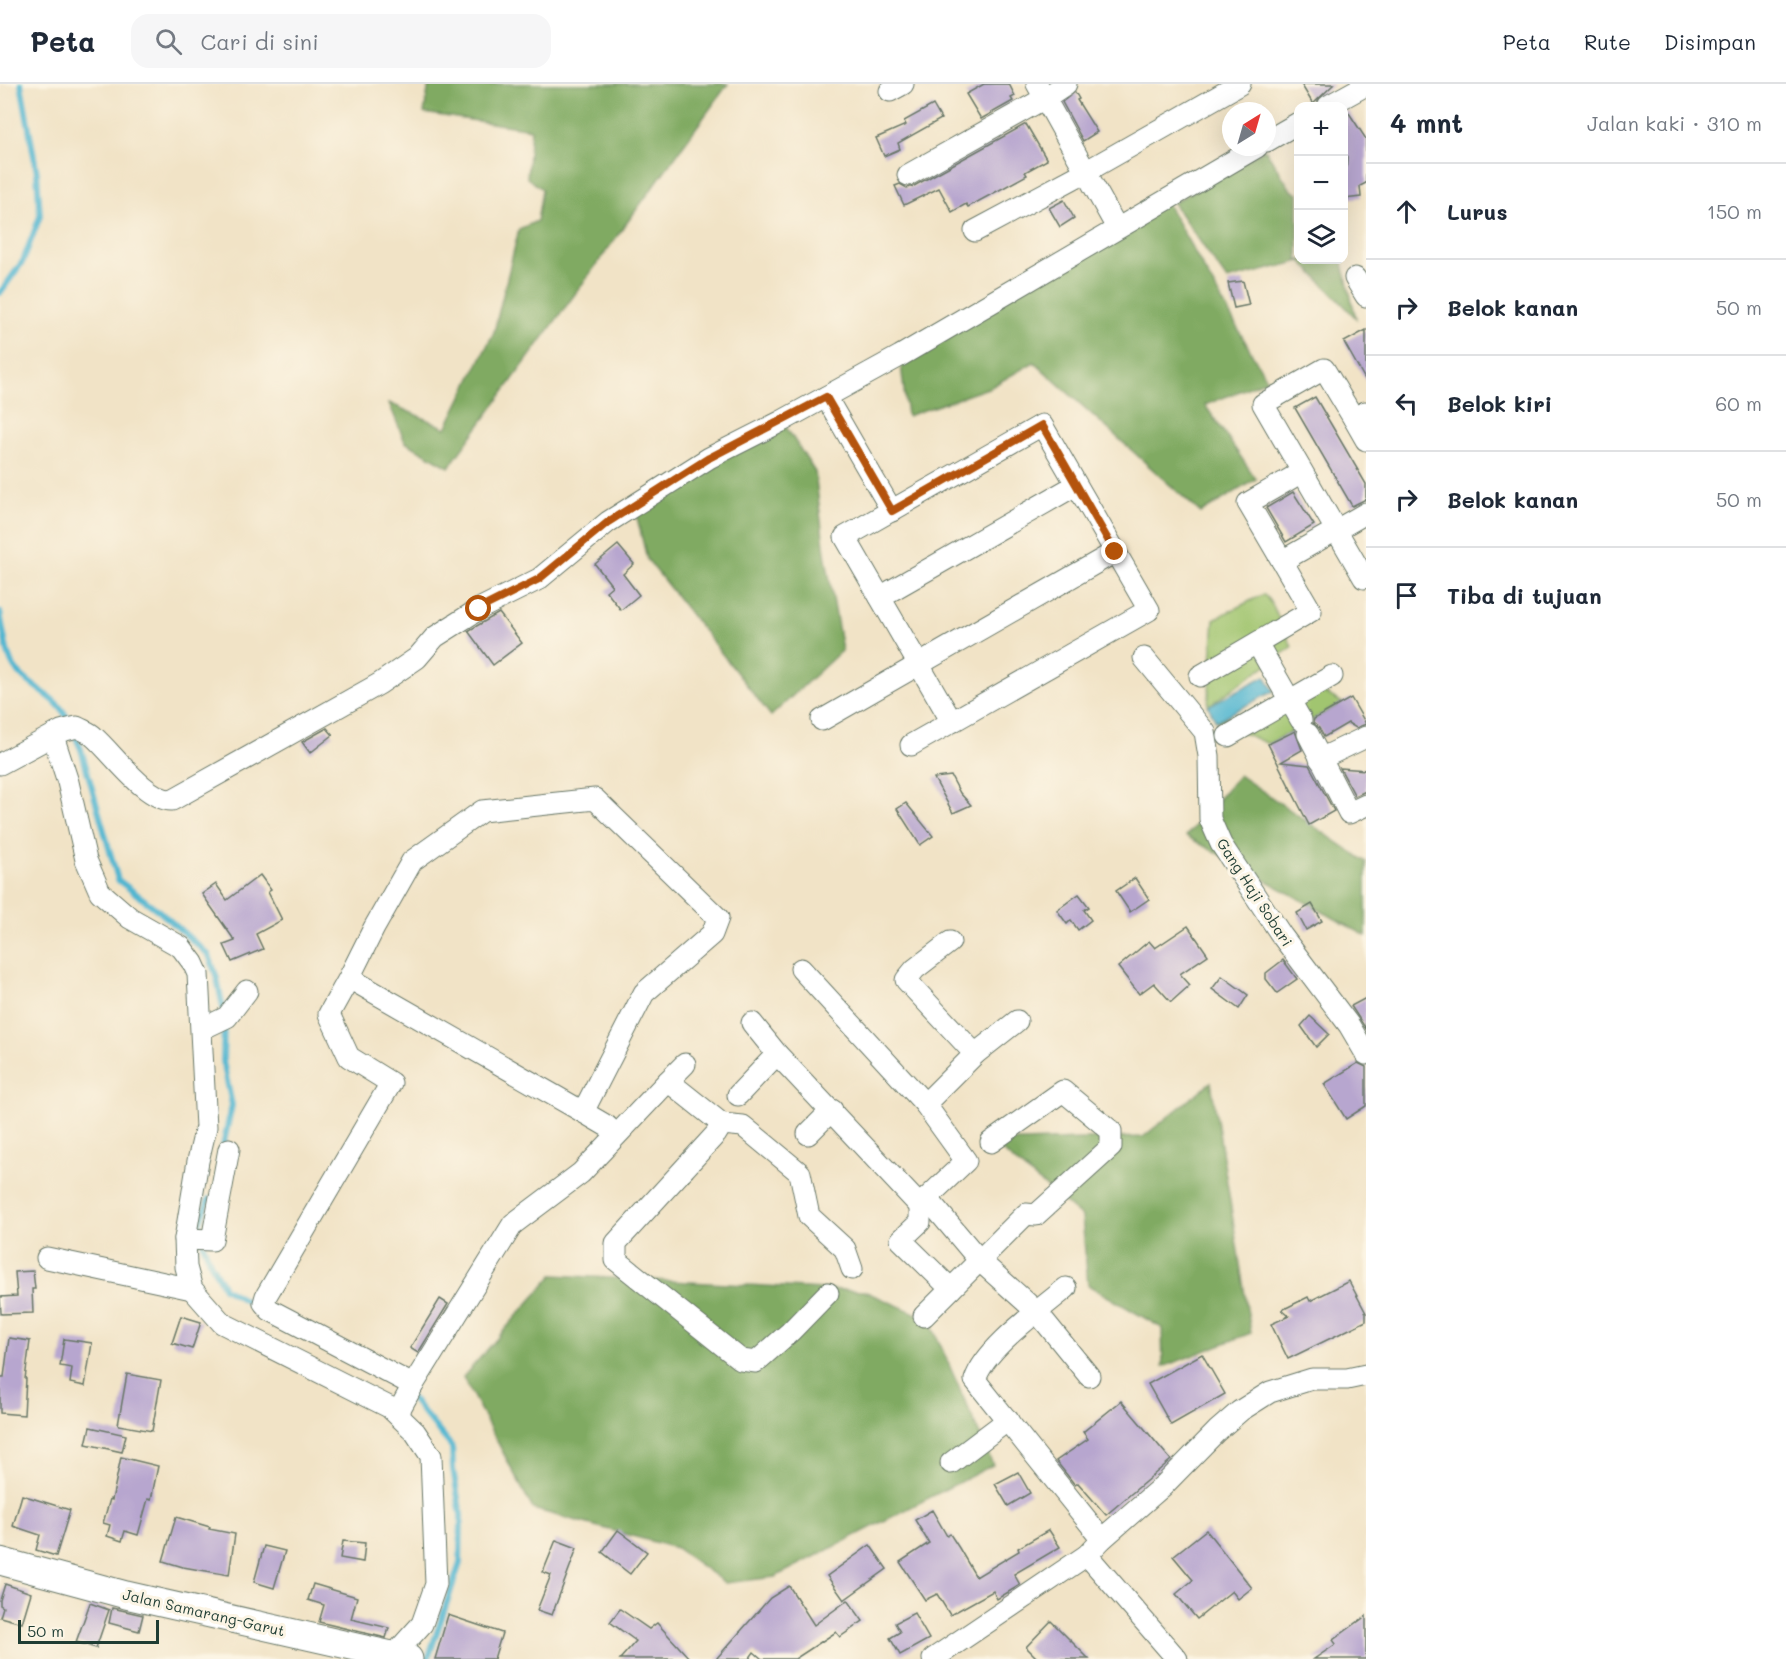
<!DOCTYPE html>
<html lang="id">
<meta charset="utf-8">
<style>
:root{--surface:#fff;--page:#f6f6f7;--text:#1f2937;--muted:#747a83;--line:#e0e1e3}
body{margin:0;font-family:Mali,sans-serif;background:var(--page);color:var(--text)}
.controls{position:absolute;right:18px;top:18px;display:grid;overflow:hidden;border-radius:12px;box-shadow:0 6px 24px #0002}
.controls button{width:54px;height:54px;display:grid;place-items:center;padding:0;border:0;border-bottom:2px solid var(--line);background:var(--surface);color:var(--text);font:30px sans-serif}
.compass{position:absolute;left:1222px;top:18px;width:54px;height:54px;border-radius:50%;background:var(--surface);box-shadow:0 6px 24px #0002;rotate:37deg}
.scale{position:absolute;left:18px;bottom:15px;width:141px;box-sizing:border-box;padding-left:6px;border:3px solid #1f3d34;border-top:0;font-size:16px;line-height:21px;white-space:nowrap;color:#1f3d34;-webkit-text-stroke:4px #fcf5e5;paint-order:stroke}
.stop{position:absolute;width:18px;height:18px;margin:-14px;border:4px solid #b45309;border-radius:50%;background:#fff}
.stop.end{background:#b45309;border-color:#fff;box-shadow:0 2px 6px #0008}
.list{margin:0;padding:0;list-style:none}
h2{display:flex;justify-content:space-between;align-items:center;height:78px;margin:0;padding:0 24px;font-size:26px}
h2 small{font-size:20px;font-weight:400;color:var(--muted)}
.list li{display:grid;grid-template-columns:39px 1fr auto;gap:18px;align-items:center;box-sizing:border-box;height:96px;padding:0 24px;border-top:2px solid var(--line)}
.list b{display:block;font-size:22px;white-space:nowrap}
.list em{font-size:20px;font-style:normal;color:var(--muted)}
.icon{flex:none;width:33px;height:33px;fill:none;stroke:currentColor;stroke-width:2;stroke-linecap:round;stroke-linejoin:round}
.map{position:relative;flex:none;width:1366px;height:1575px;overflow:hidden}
header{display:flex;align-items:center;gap:36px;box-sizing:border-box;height:84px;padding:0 30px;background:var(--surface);border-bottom:2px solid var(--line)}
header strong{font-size:28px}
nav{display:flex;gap:33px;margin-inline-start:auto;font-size:21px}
.search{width:420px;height:54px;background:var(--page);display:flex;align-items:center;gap:15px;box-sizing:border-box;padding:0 21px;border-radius:18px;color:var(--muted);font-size:22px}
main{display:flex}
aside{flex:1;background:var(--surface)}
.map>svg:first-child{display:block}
.green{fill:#a1c56f;stroke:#608152;stroke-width:1.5}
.forest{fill:#80aa62;stroke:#50744b;stroke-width:1.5}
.water{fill:#51b6d0;stroke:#387a82;stroke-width:1.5}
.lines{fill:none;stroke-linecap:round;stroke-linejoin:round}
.stream{stroke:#51b6d0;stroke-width:6}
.building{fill:#b7a6cf}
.minor-casing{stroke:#687767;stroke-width:23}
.major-casing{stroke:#687767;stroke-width:29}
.minor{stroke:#fff;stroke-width:21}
.major{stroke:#fff;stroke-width:27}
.route{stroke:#b45309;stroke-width:8}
.labels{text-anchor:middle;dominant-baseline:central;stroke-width:6;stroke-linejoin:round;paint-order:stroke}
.street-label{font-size:15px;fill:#1f3d34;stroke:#fcf5e5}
</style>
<header>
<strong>Peta</strong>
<div class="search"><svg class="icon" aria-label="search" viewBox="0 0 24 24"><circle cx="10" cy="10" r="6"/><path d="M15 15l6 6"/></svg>Cari di sini</div>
<nav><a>Peta</a><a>Rute</a><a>Disimpan</a></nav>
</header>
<main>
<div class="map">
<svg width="1366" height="1575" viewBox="0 0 1366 1575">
<rect width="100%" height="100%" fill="#fcf5e5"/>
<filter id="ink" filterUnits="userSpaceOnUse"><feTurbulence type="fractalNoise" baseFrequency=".0167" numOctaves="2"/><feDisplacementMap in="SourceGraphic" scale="12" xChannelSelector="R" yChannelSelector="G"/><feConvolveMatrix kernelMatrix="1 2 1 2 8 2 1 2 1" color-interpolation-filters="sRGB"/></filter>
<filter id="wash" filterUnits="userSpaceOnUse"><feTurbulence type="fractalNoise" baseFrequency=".008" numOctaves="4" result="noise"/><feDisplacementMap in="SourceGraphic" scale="24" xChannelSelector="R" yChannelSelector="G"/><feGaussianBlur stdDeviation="1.35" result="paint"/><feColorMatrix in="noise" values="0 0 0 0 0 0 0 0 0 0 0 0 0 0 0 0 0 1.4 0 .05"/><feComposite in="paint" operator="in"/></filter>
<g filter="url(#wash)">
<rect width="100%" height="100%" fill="#f1e3c6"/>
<!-- green -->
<g class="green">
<path d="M1264,510L1273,522L1292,563L1208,622L1214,535Z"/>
<path d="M1321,607L1343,619L1268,660L1216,637Z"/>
</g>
<!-- forest -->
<g class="forest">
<path d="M429,0H728L449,383L405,358L389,319L446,344L494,248L519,145L537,137L542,105L527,94L531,45L424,29Z"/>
<path d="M1265,65L1291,106L1298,110V176H1342L1356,234L1301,177L1227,196L1173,119Z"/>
<path d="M1165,116L1267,296L1205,321L1256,395L1201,429L1034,278L991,303L907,332L900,272Z"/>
<path d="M782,337L815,388L825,469L842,566L771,632L647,475L635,425Z"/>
<path d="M1239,691L1366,778V852L1186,752Z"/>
<path d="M1211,998L1251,1249L1163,1283L1162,1244L1088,1201L1082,1133L991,1058L1143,1053Z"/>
<path d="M553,1191L864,1207L929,1235L993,1381L775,1493L725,1499L676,1464L533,1425L463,1293Z"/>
</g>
<!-- water -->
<path class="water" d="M1265,592L1274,607L1216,637L1208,622Z"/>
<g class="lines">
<!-- stream -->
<g class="stream">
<path d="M0,209L23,177L40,132L37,89L21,0"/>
<path d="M0,528C3,544 6,575 17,587C36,608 58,611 70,640"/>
<path d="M74,649L81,665L118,796L159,827L209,871L217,894L224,929"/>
<path d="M223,1062L232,1021L223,977L224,939"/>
<path d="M200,1150L198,1144L209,1115"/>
<path d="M203,1160L210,1178L224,1204L261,1226"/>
<path d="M411,1314L452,1363L453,1385L461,1432L460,1479L428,1575"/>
</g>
</g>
<g id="blocks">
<!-- building -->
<g class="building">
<path d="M984,0H1009L1015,12L1011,14L1013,17L981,35L966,10Z"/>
<path d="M1301,0H1334L1313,20Z"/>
<path d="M1075,8L1079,15L1077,16L1097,48L1083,57L1062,18Z"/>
<path d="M933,21L941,35L898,59L900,65L884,72L876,54L906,41L904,37Z"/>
<path d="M1347,26L1366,55V99L1360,102L1361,113L1344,115V92L1346,91L1347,73L1344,66V28Z"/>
<path d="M1026,40L1047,76L1025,88L1027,91L968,123L966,120L952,128L939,104L904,121L895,102L900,100L907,104L914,102Z"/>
<path d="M1064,116L1074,134L1060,143L1049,124Z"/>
<path d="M1243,197L1249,221L1234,224L1228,199Z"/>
<path d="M1366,246V297L1344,258Z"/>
<path d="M1315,313L1366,400V415L1352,422L1295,324Z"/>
<path d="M1293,408L1314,441L1286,458L1266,424Z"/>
<path d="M618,461L634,480L623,490L639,511L621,526L606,507L612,502L595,480Z"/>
<path d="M499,529L522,559L493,581L468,547Z"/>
<path d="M1351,614L1366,640L1356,644L1348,639L1324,653L1319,644L1313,639L1314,635Z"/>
<path d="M327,644L333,651L310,669L302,658Z"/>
<path d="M1295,647L1302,666L1281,678L1309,681L1334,727L1309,741L1268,660Z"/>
<path d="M1340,684L1366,686V707L1355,712Z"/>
<path d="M951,692L960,709L971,721L953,729L934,694Z"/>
<path d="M906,719L933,752L920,761L897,725Z"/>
<path d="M260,791L271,806L268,808L282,836L256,850L263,865L232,878L224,861L235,857L202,810L216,800L227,816Z"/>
<path d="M1135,794L1149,815L1130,828L1116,807Z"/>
<path d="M1079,810L1089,823L1084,826L1091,836L1078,846L1071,836L1067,840L1057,826Z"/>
<path d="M1312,820L1322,837L1306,846L1297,829Z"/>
<path d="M1188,842L1208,871L1180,890L1190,901L1171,918L1154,899L1139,910L1118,883L1149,857L1155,864Z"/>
<path d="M1283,876L1297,895L1277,909L1266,895V889Z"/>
<path d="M1222,892L1248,911L1239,925L1212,905Z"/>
<path d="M1366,914V945L1351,922Z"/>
<path d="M1310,932L1329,950L1316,963L1301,942Z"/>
<path d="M1358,979L1366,983V1022L1346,1035L1324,1000Z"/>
<path d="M33,1187L35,1205H32L33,1229L1,1230L0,1213L17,1212L15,1188Z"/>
<path d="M1349,1197L1366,1229V1237L1288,1275L1271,1240L1289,1232L1282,1226L1308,1213L1310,1217Z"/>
<path d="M440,1215L448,1220L418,1269L410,1264Z"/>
<path d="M181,1232L201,1238L192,1265L172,1259Z"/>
<path d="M9,1254L30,1257L25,1295H26L24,1331L0,1329V1293H4Z"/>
<path d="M64,1255L92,1259L85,1302L70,1299L72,1284L60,1282Z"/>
<path d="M1202,1270L1225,1310L1171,1341L1148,1300Z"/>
<path d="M127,1290L161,1296L152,1347L118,1341Z"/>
<path d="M1121,1317L1171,1376L1106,1431L1078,1399L1075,1401L1056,1377L1088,1355L1083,1348Z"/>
<path d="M90,1343L126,1351L122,1368L86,1360Z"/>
<path d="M121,1373L158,1382L151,1416L148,1415L138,1451L125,1447L122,1457L107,1452L110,1441L103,1439L110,1415L112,1416Z"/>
<path d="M1018,1388L1030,1409L1008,1422L995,1400Z"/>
<path d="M22,1411L70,1426L56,1472L36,1466L40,1451L13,1442Z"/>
<path d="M932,1426L947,1452L950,1450L959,1464L976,1493L1019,1467L1018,1464L1049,1446L1060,1463L1014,1490L1020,1501L997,1515L993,1507L950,1531L937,1510L925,1516L900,1478L929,1459L915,1436Z"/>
<path d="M176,1433L210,1443L209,1445L235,1450L229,1491L183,1483L163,1477Z"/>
<path d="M618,1446L647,1468L630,1490L602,1468Z"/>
<path d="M1206,1446L1252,1504L1238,1515L1232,1507L1197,1535L1176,1510L1193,1496L1173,1472Z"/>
<path d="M556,1456L577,1464L552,1531L537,1526L551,1491L543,1488Z"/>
<path d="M343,1457L365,1459L363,1478L340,1474Z"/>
<path d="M870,1461L887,1485L844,1516L827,1492Z"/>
<path d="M264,1462L285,1467L274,1504L254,1498Z"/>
<path d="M5,1500L31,1509L22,1539L0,1533L3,1523L0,1521V1516Z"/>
<path d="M313,1500L357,1513L351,1535L389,1544L386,1554L319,1538L324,1521L308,1516Z"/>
<path d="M789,1502L814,1541L848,1516L863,1537L840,1553L836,1548L795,1575H762L754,1568L749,1575H716L770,1514Z"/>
<path d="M90,1519L109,1526L96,1564L76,1558Z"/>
<path d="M112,1524L143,1531L139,1547L109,1539Z"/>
<path d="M620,1525L649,1545L657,1539L690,1575H620L636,1557L610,1538Z"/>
<path d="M914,1529L929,1555L900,1571L890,1554L900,1548L895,1539Z"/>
<path d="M448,1531L502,1549L494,1575H435Z"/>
<path d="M1366,1532V1575H1314L1336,1560L1333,1556Z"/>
<path d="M1051,1537L1089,1575H1038L1026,1563Z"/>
</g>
</g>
</g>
<g filter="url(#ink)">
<use href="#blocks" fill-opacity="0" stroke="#687767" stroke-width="1.5"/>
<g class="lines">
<defs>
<g id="minor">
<path d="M1037,0L1117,144"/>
<path d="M890,7L903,0"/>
<path d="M1328,22L1366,1"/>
<path d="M1267,57L1298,39"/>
<path d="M908,91L1045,14L1066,0"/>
<path d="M975,147L1087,87L1240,0"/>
<path d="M1355,194L1366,212"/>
<path d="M826,313L892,427"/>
<path d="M1365,328L1354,335L1366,356"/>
<path d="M1354,335L1324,285L1263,320L1364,494"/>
<path d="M1302,388L1248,419L1282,477L1366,429"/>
<path d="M880,513L1076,401"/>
<path d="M1257,559L1301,636"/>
<path d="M1144,574L1205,648L1209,672L1210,735L1221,760L1282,852L1349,941L1366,970"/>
<path d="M1200,592L1311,527L1282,477"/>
<path d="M822,636L1115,468"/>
<path d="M1308,650L1349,729L1366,721"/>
<path d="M53,652L68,698L86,776L100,808L130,834L181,863L193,879L198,890L206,1043L198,1077L185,1155L186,1183L192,1205L222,1239L389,1323L415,1348L431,1372L436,1500L422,1540L394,1571"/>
<path d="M1228,652L1332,592"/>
<path d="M911,661L1149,526L1042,341L845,453L952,638"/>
<path d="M1320,675L1366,653"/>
<path d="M0,680L61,647L77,643C82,646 89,648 93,652C112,668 146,717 172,716L379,600L417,574L435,553L479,525L539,495L608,438L709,374L782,337L900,272L1257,63"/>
<path d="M950,858L915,885L906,896L975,970"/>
<path d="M801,885L925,1020L966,1077L927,1114L980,1177L1037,1228L1089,1292"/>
<path d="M349,894L374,844L412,777L482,727L595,715L718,834L712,850L644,909L583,1028L349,894L329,930L349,973L391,999L266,1212L264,1219L270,1226L413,1301"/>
<path d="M752,939L777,970L920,1122"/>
<path d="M202,945L227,933L247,907"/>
<path d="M668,997L685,980"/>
<path d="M738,1011L777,970"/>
<path d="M925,1020L975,970L1017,937"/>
<path d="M583,1028L607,1042"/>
<path d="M722,1040L716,1050L616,1159V1176L741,1276L756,1278L790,1248L828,1209"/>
<path d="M808,1050L832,1026"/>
<path d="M927,1114L920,1122V1138L901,1156L951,1205"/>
<path d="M185,1155L212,1156L229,1065"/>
<path d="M47,1174L192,1205"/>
<path d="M1066,1204C1040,1226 985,1264 975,1296L1102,1455"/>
<path d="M924,1232L1026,1130L1036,1131L1111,1063V1047L1063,1007L991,1058"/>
<path d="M399,1332L401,1323L413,1301L513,1140L581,1089L668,997L722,1040L743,1042L800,1089L809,1132L845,1165L852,1185"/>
<path d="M951,1379L1008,1336"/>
<path d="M1087,1471L1177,1575"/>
<path d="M933,1575L1087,1471L1102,1455L1164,1401L1217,1347L1240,1327L1270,1308L1312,1295H1347L1366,1291"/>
</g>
<path id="major" d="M0,1477L126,1511L409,1575"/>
</defs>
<!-- minor casing -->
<use href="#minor" class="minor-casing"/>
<!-- major casing -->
<use href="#major" class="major-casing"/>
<!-- minor -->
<use href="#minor" class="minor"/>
<!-- major -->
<use href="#major" class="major"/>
</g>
</g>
<g class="lines" filter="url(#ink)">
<!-- route -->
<path class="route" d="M479,525L539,495L608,438L709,374L826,313L892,427L1042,341L1115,468"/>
</g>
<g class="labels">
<!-- street labels -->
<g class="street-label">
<text transform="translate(1255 808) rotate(57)">Gang Haji Sobari</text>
<text transform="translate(204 1528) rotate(13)">Jalan Samarang-Garut</text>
</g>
</g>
</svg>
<div class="controls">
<button>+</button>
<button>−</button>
<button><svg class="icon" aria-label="layers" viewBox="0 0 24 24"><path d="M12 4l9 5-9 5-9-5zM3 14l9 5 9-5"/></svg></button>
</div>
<svg class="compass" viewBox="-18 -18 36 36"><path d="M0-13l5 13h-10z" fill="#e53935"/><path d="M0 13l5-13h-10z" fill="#747a83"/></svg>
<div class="scale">50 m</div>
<div class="stop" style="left:479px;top:525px"></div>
<div class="stop end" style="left:1115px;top:468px"></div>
</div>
<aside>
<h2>4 mnt<small>Jalan kaki · 310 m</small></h2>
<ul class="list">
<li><svg class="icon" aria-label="ahead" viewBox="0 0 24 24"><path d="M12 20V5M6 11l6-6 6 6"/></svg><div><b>Lurus</b></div><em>150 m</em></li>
<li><svg class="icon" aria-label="right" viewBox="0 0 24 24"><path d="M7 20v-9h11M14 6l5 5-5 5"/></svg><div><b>Belok kanan</b></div><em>50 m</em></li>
<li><svg class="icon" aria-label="left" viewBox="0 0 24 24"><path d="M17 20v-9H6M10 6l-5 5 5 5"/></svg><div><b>Belok kiri</b></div><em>60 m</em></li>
<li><svg class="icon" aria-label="right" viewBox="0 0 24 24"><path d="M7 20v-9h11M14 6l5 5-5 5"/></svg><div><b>Belok kanan</b></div><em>50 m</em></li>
<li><svg class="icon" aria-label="arrive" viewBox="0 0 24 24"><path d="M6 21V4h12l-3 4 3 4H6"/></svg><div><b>Tiba di tujuan</b></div></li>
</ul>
</aside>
</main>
